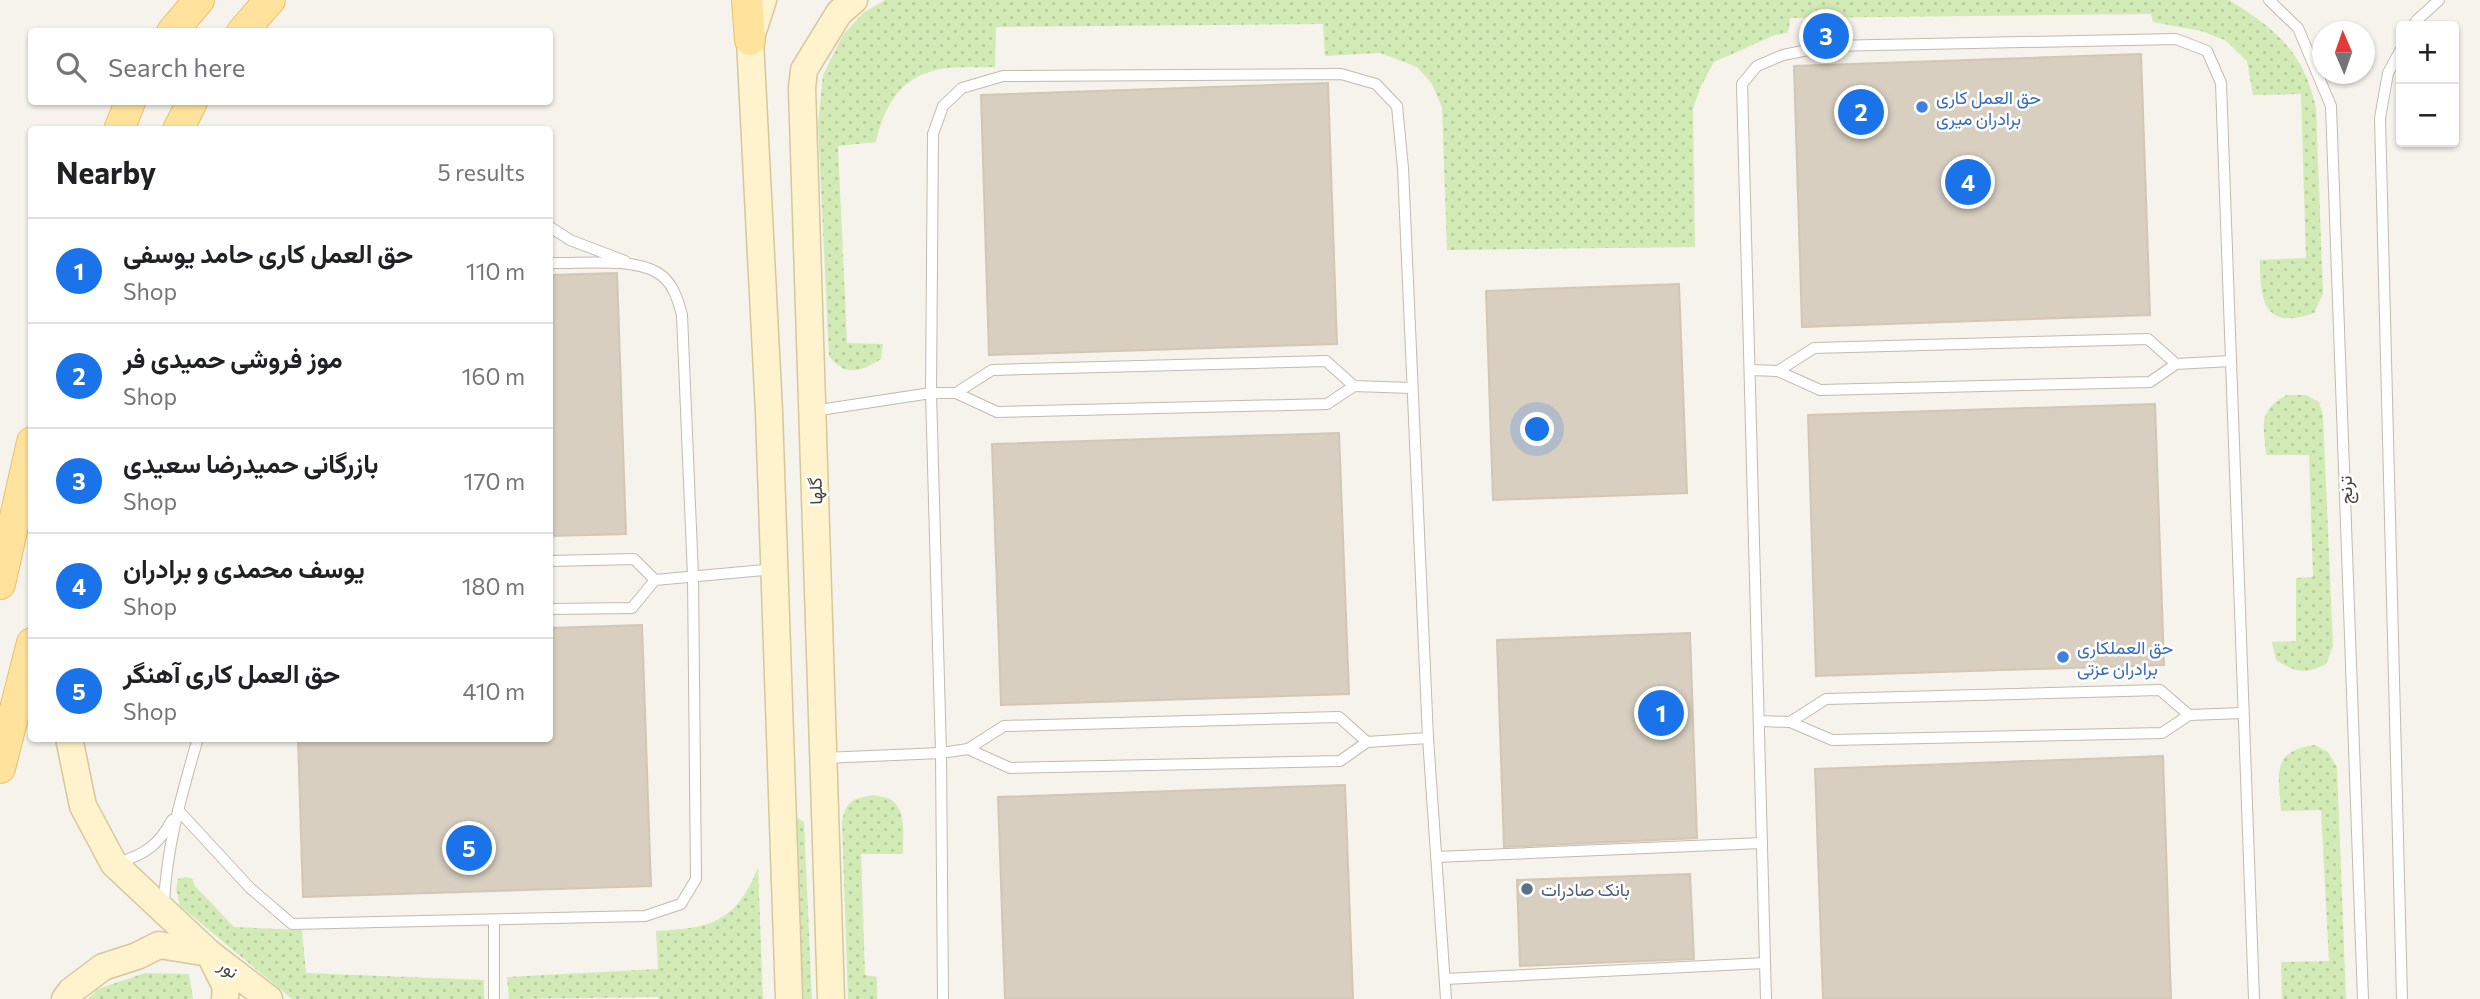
<!DOCTYPE html>
<meta charset="utf-8">
<style>
:root{--surface:#fff;--page:#f2f2f2;--text:#202124;--muted:#757577;--line:#e0e0e0;--accent:#1a73e8}
body{margin:0;font-family:Commissioner,Vazirmatn,sans-serif;background:var(--page);color:var(--text)}
.controls{position:absolute;right:21px;top:21px;display:grid;overflow:hidden;border-radius:7px;box-shadow:0 2px 5px #0004}
.controls button{width:63px;height:63px;display:grid;place-items:center;padding:0;border:0;border-bottom:2px solid var(--line);background:var(--surface);color:var(--text);font:35px sans-serif}
.compass{position:absolute;left:2312px;top:21px;width:63px;height:63px;border-radius:50%;background:var(--surface);box-shadow:0 2px 5px #0004;rotate:358deg}
.you{position:absolute;left:1538px;top:430px;width:24px;height:24px;margin:-18px;border:5px solid #fff;border-radius:50%;background:#1a73e8;box-shadow:0 0 0 10px #1a73e833}
.badge{display:grid;place-items:center;width:46px;height:46px;border-radius:50%;background:var(--accent);color:#fff;font-size:23px;font-weight:700}
.pin{position:absolute;translate:-50% -50%;border:4px solid #fff;box-shadow:0 2px 7px #0006}
.list{margin:0;padding:0;list-style:none}
h2{display:flex;justify-content:space-between;align-items:center;height:91px;margin:0;padding:0 28px;font-size:30px}
h2 small{font-size:23px;font-weight:400;color:var(--muted)}
.list li{display:grid;grid-template-columns:46px 1fr auto;gap:21px;align-items:center;box-sizing:border-box;height:105px;padding:0 28px;border-top:2px solid var(--line)}
.list b{display:block;font-size:26px;white-space:nowrap}
.list p{margin:0;font-size:23px;white-space:nowrap;color:var(--muted)}
.list em{font-size:23px;font-style:normal;color:var(--muted)}
.icon{flex:none;width:38px;height:38px;fill:none;stroke:currentColor;stroke-width:2;stroke-linecap:round;stroke-linejoin:round}
.map{position:relative;flex:none;width:2480px;height:999px;overflow:hidden}
.search{position:absolute;background:var(--surface);box-shadow:0 2px 5px #0004;left:28px;top:28px;width:525px;height:77px;display:flex;align-items:center;gap:18px;box-sizing:border-box;padding:0 24px;border-radius:7px;color:var(--muted);font-size:26px}
.panel{position:absolute;background:var(--surface);box-shadow:0 2px 5px #0004;left:28px;top:126px;width:525px;height:616px;border-radius:7px}
.map>svg:first-child{display:block}
.grass{fill:url(#grass-dots)}
.building{fill:#d8cfc1;stroke:#d3c7b4;stroke-width:2}
.lines{fill:none;stroke-linecap:round;stroke-linejoin:round}
.lane-casing{stroke:#c2bbae;stroke-width:12}
.secondary-casing{stroke:#d6c79b;stroke-width:29}
.primary-casing{stroke:#e6c16a;stroke-width:32}
.lane{stroke:#fff;stroke-width:10}
.secondary{stroke:#fff3cd;stroke-width:26}
.primary{stroke:#ffe39c;stroke-width:30}
.shop-dot{fill:#3f7fe0;stroke:#fff;stroke-width:2.5}
.service-dot{fill:#5c6f8a;stroke:#fff;stroke-width:2.5}
.labels{text-anchor:middle;dominant-baseline:central;stroke-width:5;stroke-linejoin:round;paint-order:stroke}
.shop-label{font-size:18px;fill:#366cbe;stroke:#fff;text-anchor:start}
.street-label{font-size:18px;fill:#4b4439;stroke:#fff}
.service-label{font-size:18px;fill:#4e5e75;stroke:#fff;text-anchor:start}
</style>
<div class="map">
<svg width="2480" height="999" viewBox="0 0 2480 999">
<defs>
<pattern id="grass-dots" width="8" height="8" patternUnits="userSpaceOnUse" patternTransform="scale(1.75)"><rect width="8" height="8" fill="#d2eab5"/><path d="M2 2h.1M6 6h.1" fill="none" stroke="#b6ca9c" stroke-width="1.8" stroke-linecap="round"/></pattern>
</defs>
<rect width="100%" height="100%" fill="#f6f3ec"/>
<!-- grass -->
<g class="grass">
<path d="M885,0H2229C2277,30 2303,51 2316,108L2323,294L2314,313C2264,331 2260,301 2260,260L2306,258L2301,94L2253,95L2247,61L2225,40L2201,31L2153,22L2151,14L1790,18L1788,33L1775,35L1714,62L1701,86L1693,109L1695,247L1447,250L1442,107L1432,84L1417,67L1380,53L1325,56L1323,24L996,27L995,67C977,68 957,66 940,69C900,77 884,106 876,142L838,146L847,343L883,344L881,359C860,372 845,377 829,356L818,124L823,75L843,35L863,13Z"/>
<path d="M2287,395H2306L2319,402L2323,416L2333,646L2326,664C2305,675 2295,672 2276,660L2272,642L2296,641V578L2313,577L2309,455H2266C2264,425 2257,411 2287,395Z"/>
<path d="M2315,745L2328,752L2337,767L2346,999H2282L2281,962L2329,961L2321,810L2281,811C2279,775 2270,751 2315,745Z"/>
<path d="M873,795C877,796 886,797 890,799C907,809 903,837 903,854H861L865,975L877,977V999H848L842,822C846,801 852,799 873,795Z"/>
<path d="M797,818L804,822L812,999H797L794,819Z"/>
<path d="M758,868L763,999H659L658,997L509,999L507,977L658,969L656,931C711,928 735,923 758,868Z"/>
<path d="M186,877L192,879L195,886L234,927L302,930L306,973L484,980V999H292L180,906L176,889L178,879Z"/>
<path d="M145,973L189,974L193,999H88L98,989Z"/>
</g>
<!-- building -->
<g class="building">
<path d="M2141,54L2150,315L1802,327L1794,66Z"/>
<path d="M1328,83L1337,344L989,355L981,95Z"/>
<path d="M617,273L626,534L550,536V275Z"/>
<path d="M1679,284L1687,493L1493,500L1486,291Z"/>
<path d="M2155,404L2164,665L1816,676L1808,415Z"/>
<path d="M1339,433L1349,694L1001,705L992,444Z"/>
<path d="M642,625L651,886L303,897L298,738H550V628Z"/>
<path d="M1690,633L1697,838L1504,847L1497,640Z"/>
<path d="M2163,756L2171,999H1823L1815,769Z"/>
<path d="M1345,785L1353,999H1005L998,797Z"/>
<path d="M1690,874L1694,959L1520,966L1517,880Z"/>
</g>
<g class="lines">
<defs>
<g id="lane">
<path d="M2269,0L2298,28L2331,106L2363,999"/>
<path d="M2413,26L2416,21L2439,0"/>
<path d="M2401,49L2388,73L2380,118L2402,999"/>
<path d="M550,227L570,240L625,261"/>
<path d="M2176,364L2148,339L1814,348L1778,371L1820,390L2150,382L2176,364L2231,361"/>
<path d="M1750,370L1778,371"/>
<path d="M1354,386L1326,361L992,370L956,393L997,412L1327,404L1354,386L1412,388"/>
<path d="M813,411L931,393L933,134L943,106L962,88L1003,76L1341,74L1376,84L1397,106L1403,168L1428,738L1446,999"/>
<path d="M550,561L634,559L655,580"/>
<path d="M550,609L632,608L655,580L774,569"/>
<path d="M2189,715L2160,690L1826,699L1790,722L1832,740L2162,733L2189,715L2243,713"/>
<path d="M1759,721L1790,722"/>
<path d="M1367,742L1339,717L1004,726L968,749L1010,768L1340,761L1367,742L1428,738"/>
<path d="M824,758L941,753L968,749"/>
<path d="M178,810L250,888L292,924L645,916L681,904L696,879L693,576L682,315C678,300 673,282 658,273C632,257 580,264 550,263"/>
<path d="M1436,857L1762,843"/>
<path d="M118,863C145,854 159,845 172,820"/>
<path d="M164,905C166,848 182,793 198,738"/>
<path d="M494,920V999"/>
<path d="M1445,979L1765,963"/>
<path d="M943,999L941,753L931,393H956"/>
<path d="M1766,999L1742,84L1757,66L1783,55L1828,46L2176,39L2207,51L2221,83L2254,999"/>
</g>
<g id="secondary">
<path d="M763,0L750,40L769,412L789,999"/>
<path d="M69,738L83,806L114,864L209,953L269,999"/>
<path d="M65,999L71,991L103,967L137,956L159,945L209,953L226,987L225,999"/>
<path d="M831,999L802,88L804,70L839,13L854,0"/>
</g>
<g id="primary">
<path d="M747,0L750,40"/>
<path d="M172,32L199,0"/>
<path d="M242,32L270,0"/>
<path d="M119,130L130,102"/>
<path d="M178,130L192,102"/>
<path d="M0,584L32,442"/>
<path d="M0,768L32,643"/>
</g>
</defs>
<!-- lane casing -->
<use href="#lane" class="lane-casing"/>
<!-- secondary casing -->
<use href="#secondary" class="secondary-casing"/>
<!-- primary casing -->
<use href="#primary" class="primary-casing"/>
<!-- lane -->
<use href="#lane" class="lane"/>
<!-- secondary -->
<use href="#secondary" class="secondary"/>
<!-- primary -->
<use href="#primary" class="primary"/>
</g>
<!-- markers -->
<g class="shop-dot">
<circle cx="1922" cy="107" r="7"/>
<circle cx="2063" cy="657" r="7"/>
</g>
<circle class="service-dot" cx="1527" cy="889" r="7"/>
<g class="labels">
<!-- shop labels -->
<g class="shop-label">
<text x="1936" y="97">حق العمل کاری<tspan x="1936" dy="21">برادران میری</tspan></text>
<text x="2077" y="647">حق العملکاری<tspan x="2077" dy="21">برادران عزتی</tspan></text>
</g>
<!-- street labels -->
<g class="street-label">
<text transform="translate(2345 490) rotate(-92)">ترنج</text>
<text transform="translate(815 491) rotate(-92)">گلها</text>
<text transform="translate(229 968) rotate(36)">نور</text>
</g>
<!-- service labels -->
<g class="service-label">
<text x="1541" y="889">بانک صادرات</text>
</g>
</g>
</svg>
<div class="controls">
<button>+</button>
<button>−</button>
</div>
<svg class="compass" viewBox="-18 -18 36 36"><path d="M0-13l5 13h-10z" fill="#e53935"/><path d="M0 13l5-13h-10z" fill="#757577"/></svg>
<div class="you"></div>
<div class="pin badge" style="left:1661px;top:713px">1</div>
<div class="pin badge" style="left:1861px;top:112px">2</div>
<div class="pin badge" style="left:1826px;top:36px">3</div>
<div class="pin badge" style="left:1968px;top:182px">4</div>
<div class="pin badge" style="left:469px;top:848px">5</div>
<div class="search"><svg class="icon" aria-label="search" viewBox="0 0 24 24"><circle cx="10" cy="10" r="6"/><path d="M15 15l6 6"/></svg>Search here</div>
<section class="panel">
<h2>Nearby<small>5 results</small></h2>
<ul class="list">
<li><span class="badge">1</span><div><b>حق العمل کاری حامد یوسفی</b><p>Shop</p></div><em>110 m</em></li>
<li><span class="badge">2</span><div><b>موز فروشی حمیدی فر</b><p>Shop</p></div><em>160 m</em></li>
<li><span class="badge">3</span><div><b>بازرگانی حمیدرضا سعیدی</b><p>Shop</p></div><em>170 m</em></li>
<li><span class="badge">4</span><div><b>یوسف محمدی و برادران</b><p>Shop</p></div><em>180 m</em></li>
<li><span class="badge">5</span><div><b>حق العمل کاری آهنگر</b><p>Shop</p></div><em>410 m</em></li>
</ul>
</section>
</div>
